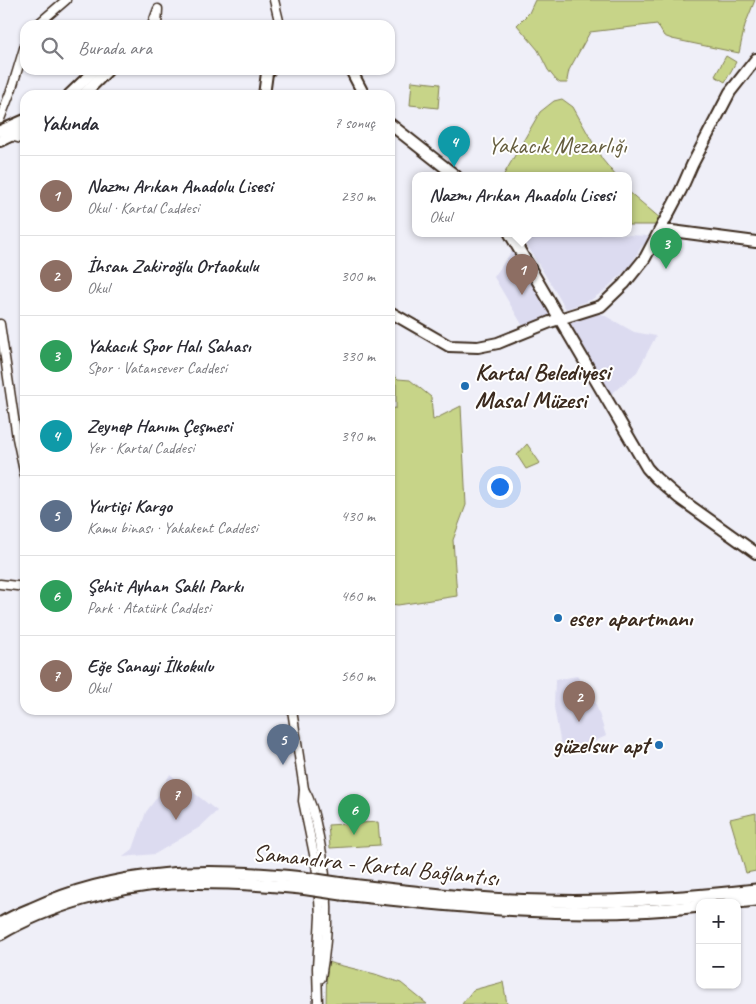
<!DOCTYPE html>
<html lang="tr">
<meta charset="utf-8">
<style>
:root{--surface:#fff;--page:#f2f2f3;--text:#2b2b33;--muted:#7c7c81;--line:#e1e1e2;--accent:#d93025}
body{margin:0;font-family:Caveat,sans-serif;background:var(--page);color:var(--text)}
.controls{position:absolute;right:15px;bottom:15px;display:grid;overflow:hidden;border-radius:10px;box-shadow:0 1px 4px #0004}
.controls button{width:45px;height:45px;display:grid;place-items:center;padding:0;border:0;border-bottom:1px solid var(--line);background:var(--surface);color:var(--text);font:25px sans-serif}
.you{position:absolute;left:499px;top:486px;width:18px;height:18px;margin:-12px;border:4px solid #fff;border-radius:50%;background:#1a73e8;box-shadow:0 0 0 8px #1a73e833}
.badge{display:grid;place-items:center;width:32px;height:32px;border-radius:50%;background:var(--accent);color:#fff;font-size:16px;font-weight:700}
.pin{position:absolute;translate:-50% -41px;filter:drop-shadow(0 1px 2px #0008)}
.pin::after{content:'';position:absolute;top:26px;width:18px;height:15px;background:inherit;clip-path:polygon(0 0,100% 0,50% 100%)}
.popup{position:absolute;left:412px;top:172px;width:220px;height:65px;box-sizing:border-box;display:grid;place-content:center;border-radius:10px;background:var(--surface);filter:drop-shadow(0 1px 4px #0005);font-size:16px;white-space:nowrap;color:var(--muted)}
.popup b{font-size:19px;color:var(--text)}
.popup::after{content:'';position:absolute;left:50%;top:100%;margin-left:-10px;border:10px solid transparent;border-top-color:var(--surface)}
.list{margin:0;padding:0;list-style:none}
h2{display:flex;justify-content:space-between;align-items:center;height:65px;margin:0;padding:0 20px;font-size:21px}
h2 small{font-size:16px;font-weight:400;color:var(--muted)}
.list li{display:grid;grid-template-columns:32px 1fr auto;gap:15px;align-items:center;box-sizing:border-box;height:80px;padding:0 20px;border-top:1px solid var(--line)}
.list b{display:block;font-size:19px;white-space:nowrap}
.list p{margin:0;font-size:16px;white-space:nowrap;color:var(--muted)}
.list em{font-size:16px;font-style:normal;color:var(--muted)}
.icon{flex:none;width:28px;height:28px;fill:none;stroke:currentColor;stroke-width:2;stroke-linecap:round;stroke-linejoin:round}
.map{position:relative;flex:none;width:756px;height:1004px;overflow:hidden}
.search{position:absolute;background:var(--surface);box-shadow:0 1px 4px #0004;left:20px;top:20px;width:375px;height:55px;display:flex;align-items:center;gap:12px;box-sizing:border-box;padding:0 18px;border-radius:15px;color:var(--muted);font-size:19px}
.panel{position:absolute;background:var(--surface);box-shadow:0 1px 4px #0004;left:20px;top:90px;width:375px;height:625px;border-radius:15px}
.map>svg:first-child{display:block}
.built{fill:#dcdbf0}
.green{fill:#c7d488;stroke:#817f53}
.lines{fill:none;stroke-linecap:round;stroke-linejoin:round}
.minor-casing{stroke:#3b2a1e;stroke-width:11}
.major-casing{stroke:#3b2a1e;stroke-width:14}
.highway-casing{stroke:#3b2a1e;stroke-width:15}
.minor{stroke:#fff;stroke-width:8}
.major{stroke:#fff;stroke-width:10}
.highway{stroke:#fff;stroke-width:11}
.highway-bridge-casing{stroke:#3b2a1e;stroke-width:15;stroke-linecap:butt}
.highway-bridge{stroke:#fff;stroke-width:11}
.poi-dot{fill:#1f6fb2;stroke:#fff;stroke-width:2}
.labels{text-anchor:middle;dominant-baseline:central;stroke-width:4;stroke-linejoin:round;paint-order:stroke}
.park-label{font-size:24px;fill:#655d3e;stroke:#fff}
.poi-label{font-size:24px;font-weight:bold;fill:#3b2a1e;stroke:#fff;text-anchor:start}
.street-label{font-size:24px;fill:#3b2a1e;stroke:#fff}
</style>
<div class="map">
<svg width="756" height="1004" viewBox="0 0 756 1004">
<rect width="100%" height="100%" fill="#efeff8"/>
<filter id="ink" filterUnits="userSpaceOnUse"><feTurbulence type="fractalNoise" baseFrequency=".02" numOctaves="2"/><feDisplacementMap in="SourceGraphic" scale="10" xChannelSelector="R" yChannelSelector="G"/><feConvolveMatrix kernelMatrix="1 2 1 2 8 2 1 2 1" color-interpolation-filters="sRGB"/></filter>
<g filter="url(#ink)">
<!-- built -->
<g class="built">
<path d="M520,234H611L647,236L650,239L648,242L642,246L630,266L605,290L591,300L566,309Z"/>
<path d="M512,251L551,313L550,317L524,328L494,277Z"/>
<path d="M602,314L634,332L656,336L637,372L609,396L567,320Z"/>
<path d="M577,676L595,701L606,736L563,756L554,707L555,680Z"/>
<path d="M170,774L217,811L200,827L155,854L123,857L133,849L146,812L158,796Z"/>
</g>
<!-- green -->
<g class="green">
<path d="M535,0H755L745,25L739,53L672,39L664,36L657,24L590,32L569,70L567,80L568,83H560L556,80L548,70L538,50L517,25L529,13Z"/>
<path d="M726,56L736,62L725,82L715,76Z"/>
<path d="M412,81L440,84L438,108L410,105Z"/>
<path d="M562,99L573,107L602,159L616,176H503L540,112L554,101Z"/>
<path d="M628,191L661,219L657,225H628Z"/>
<path d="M390,371L398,379L410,380L431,397L433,420L461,406L466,505L453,540L457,596L398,605L390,604V409L396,408V384L390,381Z"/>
<path d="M527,444L540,463L526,469L517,455Z"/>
<path d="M756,813V871L746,873L730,819Z"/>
<path d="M378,822L380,845L330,848L328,825Z"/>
<path d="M327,962L375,974L401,983L427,1004H326Z"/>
<path d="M503,982L507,1004H462L473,990Z"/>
</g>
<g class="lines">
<defs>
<g id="minor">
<path d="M274,0L280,25"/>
<path d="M37,25L66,0"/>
<path d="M152,25L158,9L157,25"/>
<path d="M0,119L12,88L25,45"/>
<path d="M10,136L25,140"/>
<path d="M0,324L17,438L25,476"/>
<path d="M0,584L25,587"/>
<path d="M292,710L304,789L303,801L316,864L318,883L320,916L317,968L318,1004"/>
<path d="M304,789C313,804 315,820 319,837C329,887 330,928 321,978"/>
</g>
<g id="major">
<path d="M351,70L364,95"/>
<path d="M69,95L95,70"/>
<path d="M83,95L108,70"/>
<path d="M264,95L267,73L270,70"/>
<path d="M390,124L456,176"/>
<path d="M0,131L25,120"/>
<path d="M0,141L25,129"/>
<path d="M660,231H672L756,242"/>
<path d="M510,234L647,468L656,478L679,498L756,553"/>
<path d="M390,312L449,346L478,347L498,343L550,322L601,306L624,284L645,258L681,190L692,165L730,92L756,59"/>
</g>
<g id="highway">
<path d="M343,884C410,892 477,900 544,901C615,903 685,898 756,890"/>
<path d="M342,894C461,907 580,920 700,906"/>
<path d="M728,903L756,900"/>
<path d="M0,924C10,918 21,913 31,909C119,868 208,868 303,878"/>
<path d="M0,934C47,906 116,886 171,883C215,881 258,884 301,888"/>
</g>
</defs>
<!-- minor casing -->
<use href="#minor" class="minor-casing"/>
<!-- major casing -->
<use href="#major" class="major-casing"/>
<!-- highway casing -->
<use href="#highway" class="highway-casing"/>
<!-- minor -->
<use href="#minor" class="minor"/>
<!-- major -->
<use href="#major" class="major"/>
<!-- highway -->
<use href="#highway" class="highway"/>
<defs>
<g id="highway-bridge">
<path d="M303,878L343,884"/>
<path d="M301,888L342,894"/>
</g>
</defs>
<!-- highway-bridge casing -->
<use href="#highway-bridge" class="highway-bridge-casing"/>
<!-- highway-bridge -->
<use href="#highway-bridge" class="highway-bridge"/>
</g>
</g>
<!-- markers -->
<g class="poi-dot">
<circle cx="465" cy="386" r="5"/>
<circle cx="558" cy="618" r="5"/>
<circle cx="659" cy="745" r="5"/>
</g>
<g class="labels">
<!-- park labels -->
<g class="park-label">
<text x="557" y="145">Yakacık Mezarlığı</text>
</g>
<!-- poi labels -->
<g class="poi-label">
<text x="475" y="372">Kartal Belediyesi<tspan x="475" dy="28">Masal Müzesi</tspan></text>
<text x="568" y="618">eser apartmanı</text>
<text x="649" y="745" text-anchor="end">güzelsur apt</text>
</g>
<!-- street labels -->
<g class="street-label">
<text transform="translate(376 865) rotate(6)">Samandıra - Kartal Bağlantısı</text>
</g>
</g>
</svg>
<div class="controls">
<button>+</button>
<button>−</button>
</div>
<div class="you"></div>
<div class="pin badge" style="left:522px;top:295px;background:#8d6e63">1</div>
<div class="popup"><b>Nazmı Arıkan Anadolu Lisesi</b>Okul</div>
<div class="pin badge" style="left:579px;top:722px;background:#8d6e63">2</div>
<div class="pin badge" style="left:666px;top:269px;background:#2e9e5b">3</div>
<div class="pin badge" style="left:454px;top:167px;background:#0f9aa8">4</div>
<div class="pin badge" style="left:283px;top:765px;background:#5c6f8a">5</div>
<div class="pin badge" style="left:354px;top:835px;background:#2e9e5b">6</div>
<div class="pin badge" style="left:176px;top:820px;background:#8d6e63">7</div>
<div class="search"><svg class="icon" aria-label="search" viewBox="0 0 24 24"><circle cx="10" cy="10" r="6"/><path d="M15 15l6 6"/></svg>Burada ara</div>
<section class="panel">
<h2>Yakında<small>7 sonuç</small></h2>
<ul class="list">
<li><span class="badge" style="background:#8d6e63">1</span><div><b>Nazmı Arıkan Anadolu Lisesi</b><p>Okul · Kartal Caddesi</p></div><em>230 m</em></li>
<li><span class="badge" style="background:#8d6e63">2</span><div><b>İhsan Zakiroğlu Ortaokulu</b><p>Okul</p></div><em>300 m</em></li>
<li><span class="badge" style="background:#2e9e5b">3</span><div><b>Yakacık Spor Halı Sahası</b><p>Spor · Vatansever Caddesi</p></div><em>330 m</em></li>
<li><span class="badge" style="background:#0f9aa8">4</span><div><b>Zeynep Hanım Çeşmesi</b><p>Yer · Kartal Caddesi</p></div><em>390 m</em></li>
<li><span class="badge" style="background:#5c6f8a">5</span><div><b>Yurtiçi Kargo</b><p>Kamu binası · Yakakent Caddesi</p></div><em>430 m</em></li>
<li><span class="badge" style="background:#2e9e5b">6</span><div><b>Şehit Ayhan Saklı Parkı</b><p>Park · Atatürk Caddesi</p></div><em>460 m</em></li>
<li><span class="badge" style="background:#8d6e63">7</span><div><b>Eğe Sanayi İlkokulu</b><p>Okul</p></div><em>560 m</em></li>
</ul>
</section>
</div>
